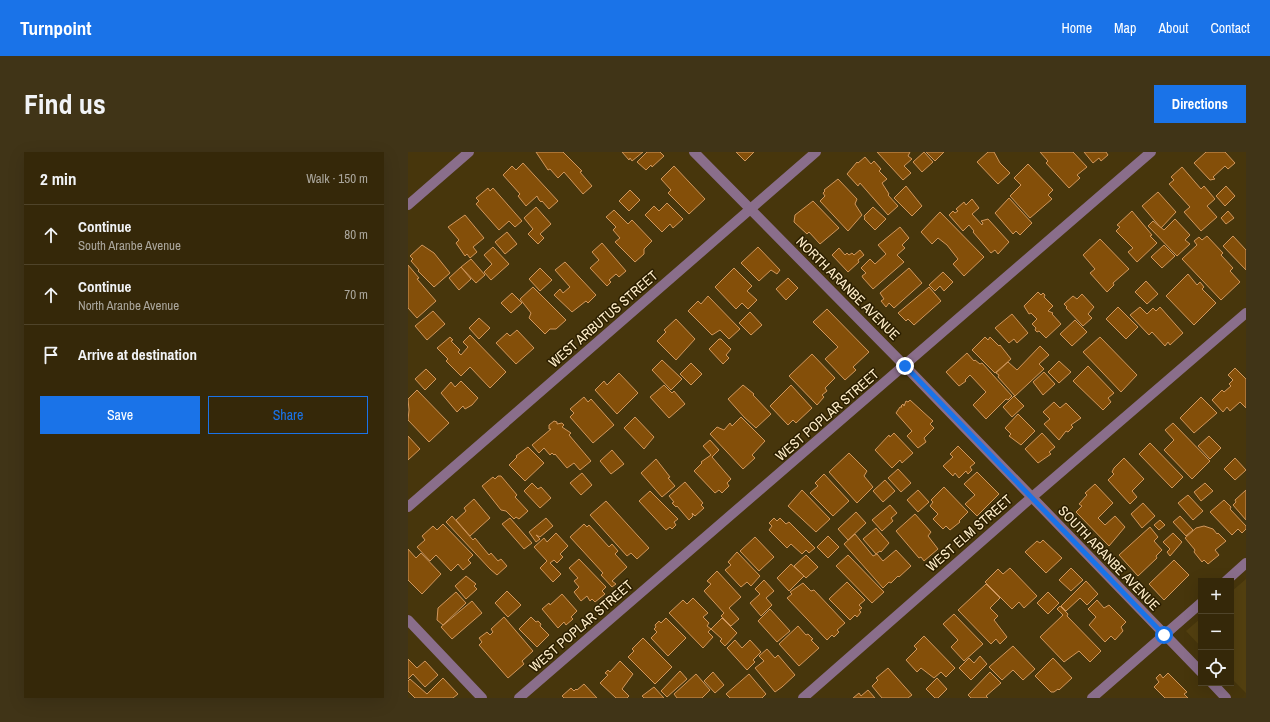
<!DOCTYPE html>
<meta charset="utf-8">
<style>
:root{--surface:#352809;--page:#403417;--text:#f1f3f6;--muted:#aaa69c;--line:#4f442a;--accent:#1a73e8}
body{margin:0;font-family:"Archivo Narrow",sans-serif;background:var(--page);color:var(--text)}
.controls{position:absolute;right:12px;bottom:12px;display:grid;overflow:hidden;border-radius:0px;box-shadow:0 4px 16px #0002}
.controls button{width:36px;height:36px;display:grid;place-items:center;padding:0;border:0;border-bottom:1px solid var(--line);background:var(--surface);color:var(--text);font:20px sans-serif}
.stop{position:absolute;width:12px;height:12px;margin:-9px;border:3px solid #1a73e8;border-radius:50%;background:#fff}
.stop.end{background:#1a73e8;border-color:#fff;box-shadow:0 1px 4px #0008}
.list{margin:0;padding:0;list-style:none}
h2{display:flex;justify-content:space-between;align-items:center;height:52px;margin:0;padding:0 16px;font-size:17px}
h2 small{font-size:13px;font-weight:400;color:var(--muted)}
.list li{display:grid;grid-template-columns:26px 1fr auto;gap:12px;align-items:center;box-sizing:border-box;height:60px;padding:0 16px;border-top:1px solid var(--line)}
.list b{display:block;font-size:15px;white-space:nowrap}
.list p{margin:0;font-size:13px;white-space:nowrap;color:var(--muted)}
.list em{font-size:13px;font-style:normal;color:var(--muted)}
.actions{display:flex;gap:8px;padding:12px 16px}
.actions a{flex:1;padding:9px 0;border:1px solid var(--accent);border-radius:0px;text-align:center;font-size:14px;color:var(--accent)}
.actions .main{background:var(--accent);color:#fff}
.icon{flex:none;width:22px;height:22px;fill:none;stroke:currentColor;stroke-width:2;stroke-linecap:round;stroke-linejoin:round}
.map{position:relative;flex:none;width:838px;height:546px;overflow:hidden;border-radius:0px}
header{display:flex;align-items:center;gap:24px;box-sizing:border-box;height:56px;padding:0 20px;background:var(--accent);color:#fff}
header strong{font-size:19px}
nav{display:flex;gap:22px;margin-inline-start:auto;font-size:14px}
.intro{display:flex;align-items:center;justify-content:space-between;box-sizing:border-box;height:96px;padding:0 24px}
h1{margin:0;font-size:28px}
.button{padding:10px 18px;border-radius:0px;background:var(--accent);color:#fff;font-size:14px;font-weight:700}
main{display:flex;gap:24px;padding:0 24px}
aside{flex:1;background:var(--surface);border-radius:0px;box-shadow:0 4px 16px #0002}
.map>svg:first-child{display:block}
.built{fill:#534010}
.building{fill:#844f09;stroke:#d1975c}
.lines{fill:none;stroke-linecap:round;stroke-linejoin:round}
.minor{stroke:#8a6e8b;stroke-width:10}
.route{stroke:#1a73e8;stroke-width:5}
.labels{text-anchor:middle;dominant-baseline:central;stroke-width:3;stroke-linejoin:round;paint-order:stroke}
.street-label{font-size:14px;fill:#ffeec9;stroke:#2b1e00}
</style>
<header>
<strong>Turnpoint</strong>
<nav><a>Home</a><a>Map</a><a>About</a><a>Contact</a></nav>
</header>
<div class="intro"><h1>Find us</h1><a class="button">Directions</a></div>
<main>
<aside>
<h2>2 min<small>Walk · 150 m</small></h2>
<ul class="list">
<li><svg class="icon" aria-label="ahead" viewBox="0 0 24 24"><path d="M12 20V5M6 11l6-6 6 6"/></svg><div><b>Continue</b><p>South Aranbe Avenue</p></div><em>80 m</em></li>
<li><svg class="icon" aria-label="ahead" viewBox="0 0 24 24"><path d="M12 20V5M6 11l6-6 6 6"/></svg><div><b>Continue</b><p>North Aranbe Avenue</p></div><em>70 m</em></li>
<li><svg class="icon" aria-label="arrive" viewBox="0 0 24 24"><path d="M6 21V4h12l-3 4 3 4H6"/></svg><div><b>Arrive at destination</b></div></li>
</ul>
<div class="actions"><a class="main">Save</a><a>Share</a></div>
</aside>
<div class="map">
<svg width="838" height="546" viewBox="0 0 838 546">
<rect width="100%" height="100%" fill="#47360c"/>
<!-- built -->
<g class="built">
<path d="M838,427V541L823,526V440Z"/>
<path d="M793,466V495L778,479Z"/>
</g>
<!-- building -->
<g class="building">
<path d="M128,0H155L174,19L172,20L184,34L175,42L156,20L150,26L142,17L140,18Z"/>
<path d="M214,0H235L224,9L222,6L221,8Z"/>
<path d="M239,0H252L256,4L244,15L243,13L238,18L229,10Z"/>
<path d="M328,0H346L337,9Z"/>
<path d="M469,0H502L500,4L504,7L496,14L503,21L495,28Z"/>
<path d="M516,0L525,10L514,20L505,10Z"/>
<path d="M518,0H536L527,9Z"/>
<path d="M580,0H586L592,11L602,21L590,32L569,10Z"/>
<path d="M632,0H665L679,15L669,23L672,26L661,36L638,11L640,9Z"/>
<path d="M676,0H698L700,3L693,9L691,6L685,11Z"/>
<path d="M798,0H817L827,11L820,17L817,14L805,25L807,27L802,28L786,11Z"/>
<path d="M457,5L463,12L466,9L473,17L471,19L479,27L474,31L481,42L480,43L490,54L480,63L452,31L450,34L439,22L449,10L450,11Z"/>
<path d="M115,11L150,49L141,57L134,49L133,50L131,48L129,44L118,54L110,44L112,42L95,23L104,14L108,18Z"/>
<path d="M620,12L645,38L640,43L644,47L622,66L602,44L613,33L606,26Z"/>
<path d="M266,14L297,47L281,62L260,41L263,38L253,27Z"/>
<path d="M774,15L793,37L796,34L807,47L799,54L809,65L793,79L776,60L782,55L761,32L766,28L763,25Z"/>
<path d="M430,27L449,47L447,52L454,63L440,79L412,49L417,44L415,41L417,39L416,38Z"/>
<path d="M498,34L514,54L504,64L486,46Z"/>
<path d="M818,34L827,44L817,54L808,44Z"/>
<path d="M80,36L82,39L85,36L114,69L107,75L101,69L91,78L68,52L71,49L68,46Z"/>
<path d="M222,38L232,48L221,59L211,49Z"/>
<path d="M750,40L768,60L753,76L734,54Z"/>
<path d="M601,46L624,71L612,83L608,79L605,82L587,61Z"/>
<path d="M564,47L571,56L564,62L574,73L575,71L573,69L580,67L601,90L590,102L587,98L583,101L565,80L566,79L561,73L555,79L541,63L545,59L547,61L550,59L548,57L556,50L558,53Z"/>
<path d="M405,49L431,76L412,92L401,80L399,82L386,70L387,63Z"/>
<path d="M259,51L275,67L265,76L262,72L254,80L237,63L246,54L251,59Z"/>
<path d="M128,55L143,72L132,82L136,86L130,92L120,82L125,77L116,66Z"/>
<path d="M465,55L478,67L467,78L456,67L457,66L456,64Z"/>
<path d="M206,58L220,72L224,68L244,89L236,97V102L227,110L207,90L212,86L205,78L208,75L198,65Z"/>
<path d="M724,59L744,83L742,84L749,91L729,110L720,100L725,96L708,79L712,75L709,73Z"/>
<path d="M820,59L826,66L818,72L813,66Z"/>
<path d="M532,60L576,105L556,124L545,112L550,107L539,93L530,86L524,92L513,80Z"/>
<path d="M57,63L76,86L65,95L69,100L62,106L59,102L57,104L48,91L51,88L40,75Z"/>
<path d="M767,67L782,83L777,88L782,92L769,104L740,74L745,69L756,78Z"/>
<path d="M492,75L501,86L494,93L497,96L489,103L496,110L465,137L455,126L454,124L458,121L453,116L462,107L467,112L478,102L470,93Z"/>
<path d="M99,80L109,92L97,102L87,90Z"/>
<path d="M799,84L815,101L813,103L825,116L822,119L832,130L813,148L774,107L789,93L786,89L791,85L794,88Z"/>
<path d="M825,84L838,98V118L815,94Z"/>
<path d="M692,87L721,117L705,131L706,133L699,140L682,121L687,117L675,103Z"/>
<path d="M194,91L218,119L211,125L208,122L201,128L203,130L199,134L182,116L191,108L184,100Z"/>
<path d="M14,93L26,101L42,121L26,135L10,119L11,118L3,109L5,107L2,104Z"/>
<path d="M756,93L767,104L754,116L743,105Z"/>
<path d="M85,95L101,112L83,128L76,120L84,112L76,103Z"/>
<path d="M350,95L372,118L369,122L363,118L351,129L333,111Z"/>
<path d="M431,96L437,103L439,101L441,103L444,101L446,103L452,98L456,103L450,108L451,110L440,120L424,103Z"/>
<path d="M63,107L77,123L68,131L53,115Z"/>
<path d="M157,110L188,143L180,151L178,149L164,160L146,143L152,137L155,141L162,135L147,118Z"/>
<path d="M0,113L11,126L9,127L28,149L9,166L0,156Z"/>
<path d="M53,115L63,127L51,138L41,126Z"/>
<path d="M132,116L144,128L132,139L121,127Z"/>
<path d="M326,116L344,134L339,139L349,148L340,157L334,151L328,157L307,135Z"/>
<path d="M501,116L514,131L486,156L481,151L478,155L473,149L476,147L472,141Z"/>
<path d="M535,120L545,130L536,139L532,134L527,139L521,133Z"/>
<path d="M780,122L789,133L792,130L796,135L794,137L808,151L786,173L758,144Z"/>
<path d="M380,126L390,136L378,148L368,137Z"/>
<path d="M738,129L750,142L739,152L727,140Z"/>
<path d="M125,135L158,168L148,177H142L137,182L121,166L123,161L112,147Z"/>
<path d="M521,135L533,149L506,173L500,167L498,169L490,161Z"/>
<path d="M630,140L633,143L635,141L637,143L636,145L645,154L640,159L645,161L644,162L653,172L638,186L631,179L629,180L627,178L628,176L624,172L629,167L623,161L621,162L616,154Z"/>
<path d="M104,141L114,151L103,161L93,151Z"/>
<path d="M674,142L686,155L680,162L684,166L675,174L658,156L659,155L656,152L665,144L669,147Z"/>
<path d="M300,144L332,177L321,187L312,178L304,183L280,159L290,149L293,152Z"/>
<path d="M710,155L730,175L718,187L698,167Z"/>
<path d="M732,155L739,162L745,156L748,159L752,155L775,181L762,193L760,190L757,194L744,180L741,183L722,163Z"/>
<path d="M419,157L461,200L445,215L448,218L437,228L417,207L430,195L405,170Z"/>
<path d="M25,159L37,172L19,188L7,174Z"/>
<path d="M342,160L354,173L343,183L331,171Z"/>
<path d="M604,162L620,181L609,191L606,187L601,191L587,176Z"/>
<path d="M71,166L82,176L71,187L61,176Z"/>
<path d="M268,167L287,187L268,208L249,189L258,180L256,178Z"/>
<path d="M667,168L679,180L664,194L652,182Z"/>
<path d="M109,178L126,196L108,212L88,191L99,181L102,184Z"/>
<path d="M62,183L98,220L82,236L62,215L53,224L38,209L40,207L29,196L42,185L45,188L43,189L52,198L50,200L53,203L60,195L55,190Z"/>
<path d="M577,185L580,188L582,185L591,194L592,193L603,207L587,221L564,198Z"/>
<path d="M692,185L729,223L713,240L675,200Z"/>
<path d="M311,187H313L323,197L318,203L321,206L315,212L301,197Z"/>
<path d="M632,194L641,203L631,212L636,217L607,244L590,225L591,223L588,221L600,210L609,218Z"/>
<path d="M559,201L566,209L567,208L572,212L574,211L604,244L600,248L598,247L578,267L565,253L578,240L562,223L557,228L558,229L551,234L538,220Z"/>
<path d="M404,202L427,226L417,236L419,239L414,243L416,245L409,253L381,224Z"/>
<path d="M254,208L274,227L263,238L244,218Z"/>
<path d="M651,209L663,220L651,231L640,220Z"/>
<path d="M283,211L294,222L283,233L272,222Z"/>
<path d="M680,214L706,241L700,246L703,250L695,258L665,229Z"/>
<path d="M827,216L838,227V256L832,250L822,259L819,255L815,260L804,248L814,238L816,240L823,234L821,232L825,228L820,223Z"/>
<path d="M18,217L28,227L17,238L7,227Z"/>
<path d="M636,220L647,232L635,243L625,230Z"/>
<path d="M211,221L230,241L209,262L187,238L196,229L199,233Z"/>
<path d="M53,229L70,246L64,253L57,257L55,254L49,260L33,241L43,230L47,235Z"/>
<path d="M256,233L264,241L266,239L277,252L261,266L242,245Z"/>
<path d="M335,233L346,242L345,243L363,262L348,276L336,265L320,247Z"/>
<path d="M383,233L404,256L388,271L385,268L380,273L362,254Z"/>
<path d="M9,238L41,271L21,290L0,268L1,258L0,247Z"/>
<path d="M606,244L616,254L604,265L595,255Z"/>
<path d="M176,245L180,250L183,247L206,273L185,291L162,265L166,261L162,257Z"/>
<path d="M793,245L809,261L786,281L772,266Z"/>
<path d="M502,248L525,269L522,272L526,276L516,286L518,290L510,296L499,284L504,279L488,261L492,255H494L493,254L495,252L496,254L498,249L500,250Z"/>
<path d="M646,250L652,256L658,251L673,266L663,273L665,275L660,280L658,279L651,288L636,272L642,267L635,260Z"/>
<path d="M610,262L627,279L613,293L601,284L603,282L597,276Z"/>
<path d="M227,265L246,285L236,297L216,276Z"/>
<path d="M333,265L357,289L344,303L347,306L335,317L302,282L309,275L316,278L322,271L324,274Z"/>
<path d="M146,269L149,270V272L154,271L156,273L154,275L163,281L161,283L183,309L172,318L166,311L159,316L147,302L146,303L144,301L142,303L136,296L131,301L124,293L143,277H141V273Z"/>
<path d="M765,271L802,309L784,327L756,298L766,288L757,278Z"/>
<path d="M486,281L505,301L494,311L492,308L484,316L467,298L481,283L482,285Z"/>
<path d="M634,281L647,295L641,300L643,302L630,311L617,297Z"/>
<path d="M0,284L12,297L0,308Z"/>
<path d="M801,284L813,296L802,307L790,294Z"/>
<path d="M302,288L311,298L304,305L323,327L319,331L321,334L314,341L311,338L307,341L286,319L294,311L293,310L303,303L295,294Z"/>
<path d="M742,291L775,325L764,336L731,302Z"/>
<path d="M550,294L567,311L562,315L564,318L560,322L558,319L551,326L547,321L545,324L535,314L545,305L542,302Z"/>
<path d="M120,295L136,311L117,329L101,313L109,305L108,304Z"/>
<path d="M204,298L216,312L203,322L192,309Z"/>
<path d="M441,301L459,319L456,324L465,335L449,351L421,320Z"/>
<path d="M716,306L736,327L724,339L729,345L722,352L700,328L706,322L704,320L706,316Z"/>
<path d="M827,306L838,318L827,328L816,317Z"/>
<path d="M248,307L262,325L260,326L267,334L254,345L233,321Z"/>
<path d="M490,317L503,331L493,340L480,326Z"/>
<path d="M569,320L591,342L569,364L557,352L567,343L556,332Z"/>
<path d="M174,321L184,333L173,343L162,331Z"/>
<path d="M416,322L441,349L425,364L402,341L410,334L407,331Z"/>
<path d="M90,324H93L109,343L107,345L120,359L111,367L108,365L106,367L98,359L93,358L74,334L85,325L87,327Z"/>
<path d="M477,328L487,339L475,350L465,339Z"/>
<path d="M277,330L295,351L293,353L296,356L287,364L284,361L285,364L281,368L269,354L268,355L264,351L266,350L261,344Z"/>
<path d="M124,331L130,337L133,335L143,346L132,356L116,339Z"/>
<path d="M797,331L805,339L793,349L786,340Z"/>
<path d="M687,332L705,351L690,366L697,373L707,364L717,375L701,394L668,360L674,354L671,352L679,343L677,341Z"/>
<path d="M536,335L560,360L551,369L552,370L542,378L538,374L535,377L525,367L530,362L522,354L525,350L523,348Z"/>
<path d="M394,338L422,367L408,380L380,354Z"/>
<path d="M510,338L521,350L510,360L499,348Z"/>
<path d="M838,338V368L825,353L828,350L827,348Z"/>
<path d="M242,339L270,367L266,370L268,373L264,377L262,375L258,378L231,349Z"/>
<path d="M780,343L795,359L785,368L770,351Z"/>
<path d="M66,347L82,366L62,384L48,368L58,359L56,356Z"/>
<path d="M816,348L823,355L822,357L838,374V377L834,381L830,377L824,383L802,360Z"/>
<path d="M198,349L241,396L229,407L223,401L219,404L182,363Z"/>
<path d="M735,351L747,364L734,376L723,362Z"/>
<path d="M482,353L489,361L483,366L485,369L474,379L464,368Z"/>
<path d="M448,360L458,371L440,388L430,377Z"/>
<path d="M507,362L523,380L520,384L530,397L516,409L513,405L511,406L488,379Z"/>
<path d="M44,364L65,388L67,386L81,403L83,401L90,409L93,407L99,414L89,423L82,417L38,370Z"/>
<path d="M772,364L785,378L778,384L765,370Z"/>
<path d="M102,366L124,391L116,397L94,372Z"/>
<path d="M138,366L145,374L132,385L128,383L132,387L128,390L121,380Z"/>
<path d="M366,366L369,369L372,366L378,372L381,370L407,396L401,401L398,398L394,402L383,392L379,396L361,378L364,374L361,371Z"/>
<path d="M752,368L757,373L751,378L746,373Z"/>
<path d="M35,372L65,403L60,408L63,411L55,418L50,412L43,419L28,403L22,409L9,395L17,388L14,384L25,374L29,378Z"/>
<path d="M176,372L179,375L181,373L201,395L204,392L210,399L207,402L219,415L204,429L208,432L204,435L193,423L195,421L162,385Z"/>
<path d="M796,374L805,377L809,382L810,381L818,389L807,398L811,403L800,412L796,408L794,410L786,400L787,398L777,386L788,376Z"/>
<path d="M742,375L750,385L746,389L754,398L748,404L749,406L730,424L711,403Z"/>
<path d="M468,376L481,391L473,400L472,399L468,402L455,387Z"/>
<path d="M148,381L160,394L152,402L155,405L149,411L146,408L142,411L153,422L145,430L132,416L139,409L126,395L136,386L139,390Z"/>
<path d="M765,381L774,390L762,404L759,400L762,397L755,390Z"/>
<path d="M447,382L465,404L469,402L475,409L488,398L503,414L491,425L490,424L483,431L481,430L475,436L436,392Z"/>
<path d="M420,384L431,395L420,406L409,395Z"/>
<path d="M347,385L366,405L351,419L332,399Z"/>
<path d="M635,388L654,406L638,421L617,400L629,389L632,391Z"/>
<path d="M0,397L8,406L13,401L33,422L14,442L0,428Z"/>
<path d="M329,400L352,424L343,434L339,430L333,435L317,418L323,413L320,410Z"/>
<path d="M398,403L410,415L398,426L386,414Z"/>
<path d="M440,403L476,440L464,451L428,414Z"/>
<path d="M171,407L198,435L194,439L197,442L187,450L184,447L182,449L179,444L173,449L166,440L171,435L166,429L170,426L161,416Z"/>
<path d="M766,408L781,423L756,448L741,432Z"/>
<path d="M383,412L396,424L381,439L369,426Z"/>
<path d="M602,416L629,444L616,456L611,450L604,457L577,430L590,417L595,422Z"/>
<path d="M663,416L675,428L663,439L651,428Z"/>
<path d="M309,419L333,445L321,456L331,467L323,474L313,464L316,461L296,439L303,432L299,429Z"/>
<path d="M58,424L68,432L66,434L69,437L58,447L47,434Z"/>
<path d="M356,428L366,439L358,446L364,453L353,464L342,451L352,442L347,437Z"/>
<path d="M678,429L690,442L679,453L672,446L658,459L653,454Z"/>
<path d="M439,430L457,448L451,453L454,456L451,458L453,460L449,465L447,463L442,468L421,447Z"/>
<path d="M395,431L403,439L406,438L437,471L429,478L431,480L426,485L424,483L419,488L379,446L384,442L382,440Z"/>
<path d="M578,432L592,446L582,456L590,464L586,468L599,485L592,492L588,487L583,492L550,458Z"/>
<path d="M99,439L113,453L100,465L87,451Z"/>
<path d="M48,440L58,451L35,473L29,468L30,456Z"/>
<path d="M640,440L651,451L640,462L629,451Z"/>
<path d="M154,442L169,459L163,465L165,467L158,473L156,470L150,476L134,457L141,451L142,453Z"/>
<path d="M285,446L300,461L295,465L301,471L299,474L303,477L300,480L305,485L295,496L261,461L275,448L279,452Z"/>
<path d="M689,448L696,456L701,453L718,470L713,475L715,479L707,488L703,484L697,490L681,473L688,465L680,457Z"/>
<path d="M64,449L74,461L44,487L33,475Z"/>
<path d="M652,454L660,462L659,464L693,499L682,510L671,499L656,510L632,485L655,463L649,457Z"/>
<path d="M362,457L382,479L369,490L350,469Z"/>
<path d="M546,462L575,492L556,509L543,495L550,488L535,472Z"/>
<path d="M96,465L125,499L114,509L116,512L100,526L71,493L74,490L71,486L79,480L82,483L85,480L83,477Z"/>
<path d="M123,465L128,470L130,469L133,472L132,474L141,483L129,495L111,477Z"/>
<path d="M258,466L278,486L260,504L243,486L249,480L246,477L248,475L247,473L251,469L253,471Z"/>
<path d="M314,466L329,481L317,494L312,489L314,487L303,477Z"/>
<path d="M390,474L398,483L400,482L405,487L403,488L411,496L391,514L371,492Z"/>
<path d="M516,484L547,516L538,525L533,520L526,526L513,516L509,520L498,508L509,497L506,494Z"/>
<path d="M235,486L264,515L247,532L220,505L226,499L224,497Z"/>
<path d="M327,488L334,496L342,488L353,500L345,508L347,510L339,518L319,496Z"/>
<path d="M605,494L627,517L615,528L605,518L594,528L581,515Z"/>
<path d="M359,497L367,506L370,503L387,523L374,535L367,540L347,516L356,509L351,504Z"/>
<path d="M572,504L579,512L563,528L551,516L561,506L566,511Z"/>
<path d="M645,506L664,526L651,538L650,537L646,540H643L627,524Z"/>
<path d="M0,507L9,516L17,509L30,523L17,535L5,522L0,527Z"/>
<path d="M212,509L225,522L214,537L221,544L219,546H208L192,531L200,523L197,521L200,518L202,520Z"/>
<path d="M480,516L504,543L500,546H474L464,534L470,528L468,526Z"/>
<path d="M272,519L279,527L259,545L253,539Z"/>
<path d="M305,520L316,533L307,541L296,529Z"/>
<path d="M582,520L593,531L578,544L580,546H563L560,543Z"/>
<path d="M760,521L779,540L776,542L780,546H757L746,535L751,530L748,526L752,522L755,526Z"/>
<path d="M288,522L302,538L294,546H269L266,542Z"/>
<path d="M341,522L358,542L354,546H322L318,542Z"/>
<path d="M35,526L50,542L45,546H7L0,539V529L2,527L19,542Z"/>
<path d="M529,526L539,537L530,546H527L518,537Z"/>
<path d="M176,532L189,546H156L154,544L163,536L166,539L168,537L169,538Z"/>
<path d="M246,535L256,546H236L234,544Z"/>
<path d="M460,538L467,546H445L451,541L453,544Z"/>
</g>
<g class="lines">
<!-- minor -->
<g class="minor">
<path d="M286,0L497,214L793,520"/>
<path d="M0,53L61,0"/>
<path d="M0,355L408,0"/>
<path d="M818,429L838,411"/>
<path d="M0,468L74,546"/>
<path d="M804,531L818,546"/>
<path d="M111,546L743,0"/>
<path d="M395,546L616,352L838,161"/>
<path d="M684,546L793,451"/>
</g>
</g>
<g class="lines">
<!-- route -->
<path class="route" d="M497,214L756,483"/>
</g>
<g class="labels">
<!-- street labels -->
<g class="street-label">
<text transform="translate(440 136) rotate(45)">NORTH ARANBE AVENUE</text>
<text transform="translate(195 167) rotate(-41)">WEST ARBUTUS STREET</text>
<text transform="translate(419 263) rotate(-41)">WEST POPLAR STREET</text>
<text transform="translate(561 381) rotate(-41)">WEST ELM STREET</text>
<text transform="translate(701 406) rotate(46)">SOUTH ARANBE AVENUE</text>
<text transform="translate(173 474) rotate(-41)">WEST POPLAR STREET</text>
</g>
</g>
</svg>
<div class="controls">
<button>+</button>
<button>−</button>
<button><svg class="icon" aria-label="locate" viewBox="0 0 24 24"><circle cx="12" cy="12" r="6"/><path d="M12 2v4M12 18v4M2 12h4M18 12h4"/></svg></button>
</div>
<div class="stop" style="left:756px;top:483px"></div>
<div class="stop end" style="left:497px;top:214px"></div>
</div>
</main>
